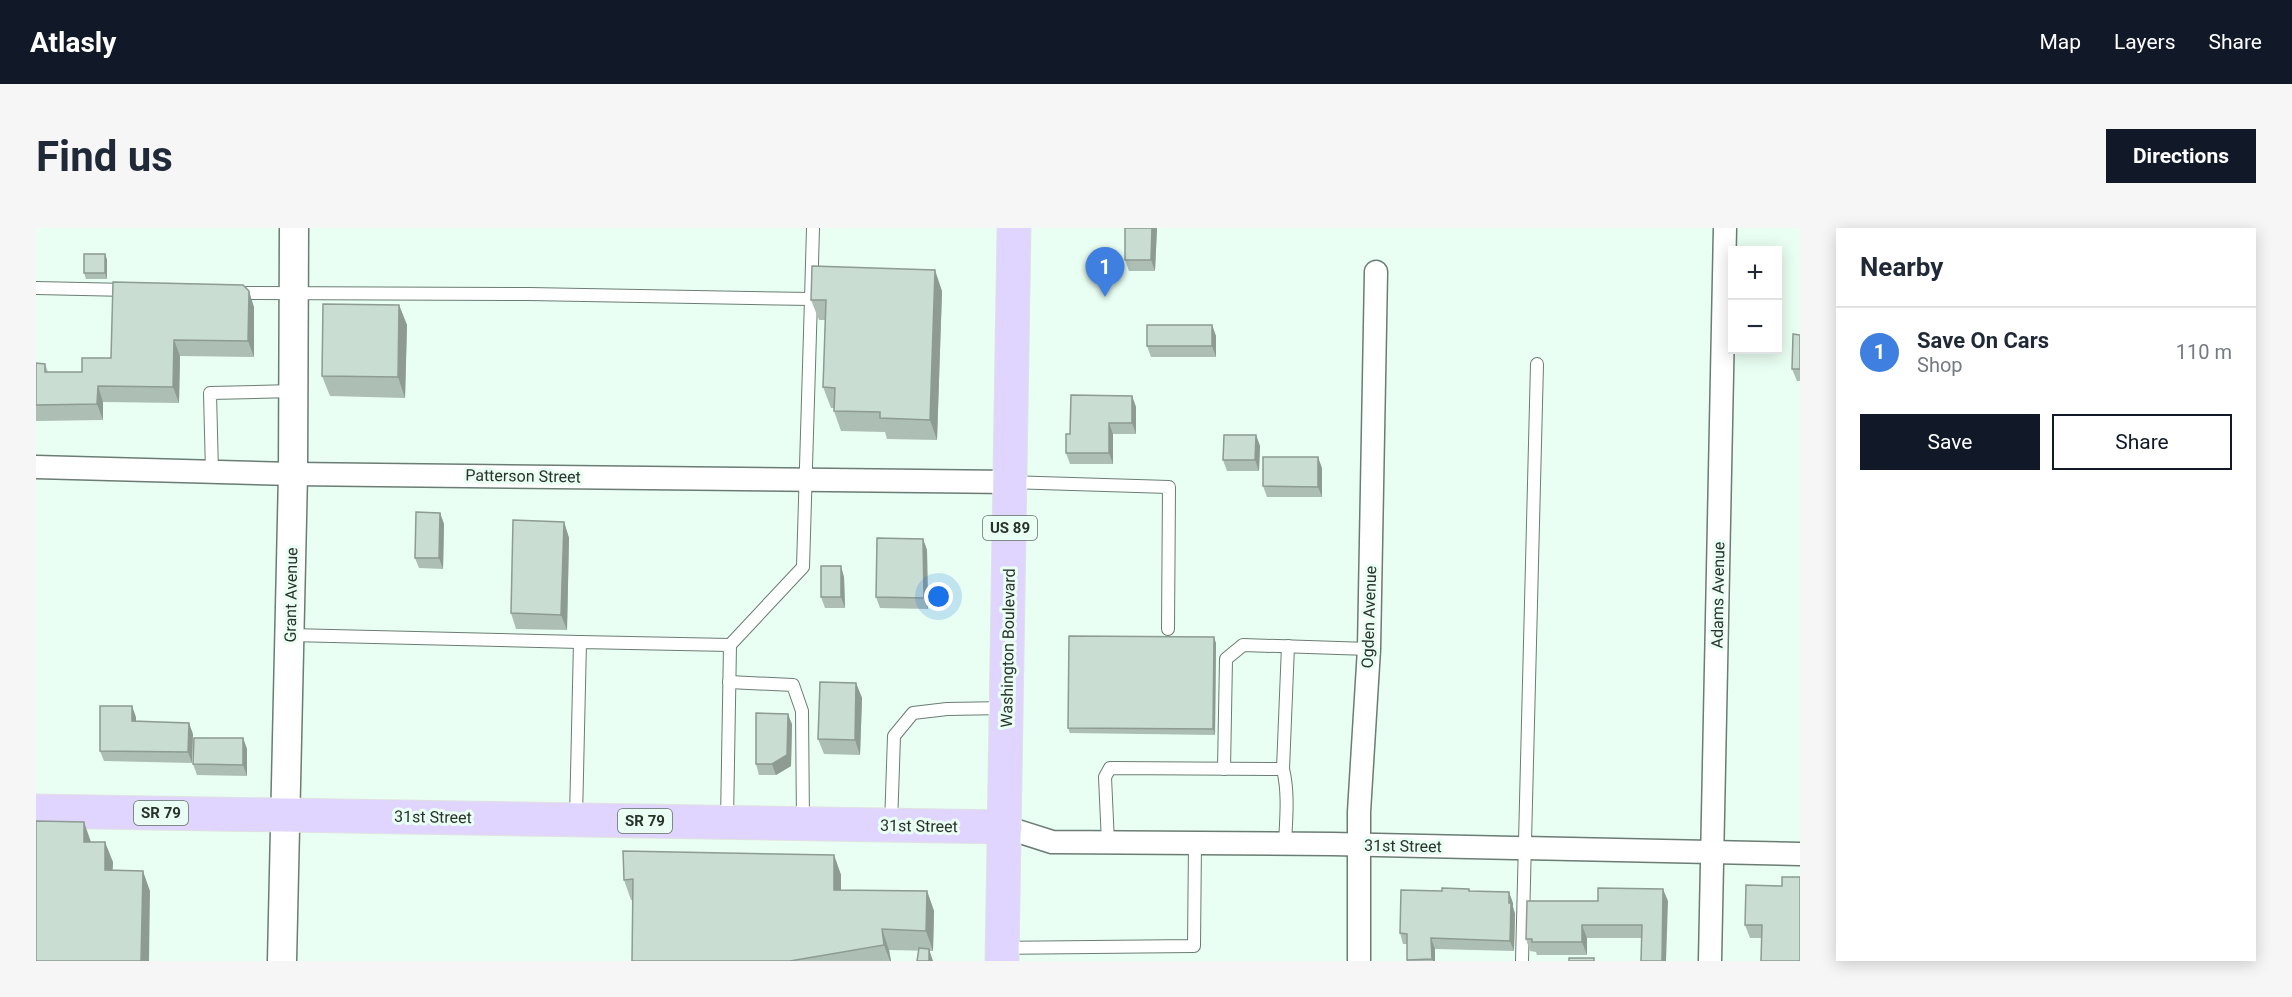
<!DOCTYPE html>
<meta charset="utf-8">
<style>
:root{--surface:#fff;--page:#f6f6f7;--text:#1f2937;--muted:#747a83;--line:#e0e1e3;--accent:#111827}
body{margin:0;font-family:Roboto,sans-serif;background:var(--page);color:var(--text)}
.controls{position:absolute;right:18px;top:18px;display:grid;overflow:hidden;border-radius:0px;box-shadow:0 3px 15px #0003}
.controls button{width:54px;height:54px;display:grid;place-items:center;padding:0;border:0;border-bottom:2px solid var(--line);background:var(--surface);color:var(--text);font:30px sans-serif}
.you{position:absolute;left:903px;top:369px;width:21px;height:21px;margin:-15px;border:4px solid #fff;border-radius:50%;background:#1a73e8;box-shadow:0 0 0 9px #1a73e833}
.badge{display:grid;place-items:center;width:39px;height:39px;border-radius:50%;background:var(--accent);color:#fff;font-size:20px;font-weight:700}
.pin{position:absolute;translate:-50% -50px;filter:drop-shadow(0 2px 3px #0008)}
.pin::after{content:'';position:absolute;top:32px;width:21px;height:18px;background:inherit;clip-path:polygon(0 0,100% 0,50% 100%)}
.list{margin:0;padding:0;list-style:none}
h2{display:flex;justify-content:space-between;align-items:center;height:78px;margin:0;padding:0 24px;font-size:26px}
h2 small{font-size:20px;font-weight:400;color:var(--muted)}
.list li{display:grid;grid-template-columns:39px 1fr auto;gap:18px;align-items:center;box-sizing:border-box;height:90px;padding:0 24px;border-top:2px solid var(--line)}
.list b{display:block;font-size:22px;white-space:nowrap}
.list p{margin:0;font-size:20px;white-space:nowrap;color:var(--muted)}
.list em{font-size:20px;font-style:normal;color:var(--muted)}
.actions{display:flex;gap:12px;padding:18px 24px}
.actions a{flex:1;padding:14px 0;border:2px solid var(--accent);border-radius:0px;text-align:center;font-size:21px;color:var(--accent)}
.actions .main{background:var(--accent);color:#fff}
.map{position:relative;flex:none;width:1764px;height:733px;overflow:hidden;border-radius:0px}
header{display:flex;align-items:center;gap:36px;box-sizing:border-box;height:84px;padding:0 30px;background:var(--accent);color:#fff}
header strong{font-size:28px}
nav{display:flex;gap:33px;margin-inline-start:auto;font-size:21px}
.intro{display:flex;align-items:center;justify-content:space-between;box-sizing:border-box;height:144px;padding:0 36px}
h1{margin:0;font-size:42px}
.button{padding:15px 27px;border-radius:0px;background:var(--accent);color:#fff;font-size:21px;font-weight:700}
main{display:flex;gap:36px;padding:0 36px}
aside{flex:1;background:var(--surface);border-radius:0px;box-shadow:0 3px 15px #0003}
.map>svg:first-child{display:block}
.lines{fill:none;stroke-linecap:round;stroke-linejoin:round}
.service-casing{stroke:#6a7c73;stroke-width:14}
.minor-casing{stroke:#6a7c73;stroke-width:25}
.tertiary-casing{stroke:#6a7c73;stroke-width:31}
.primary-casing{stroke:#e1e2e2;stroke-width:35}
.service{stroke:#fff;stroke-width:12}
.minor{stroke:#fff;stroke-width:22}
.tertiary{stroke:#fff;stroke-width:28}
.primary{stroke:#dfd5fe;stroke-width:33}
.wall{fill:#adbeb5}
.shaded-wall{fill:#8d9b93}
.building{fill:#c9ddd2;stroke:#8d9b93;stroke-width:1.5}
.labels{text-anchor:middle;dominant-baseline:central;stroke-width:6;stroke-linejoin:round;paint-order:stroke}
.shield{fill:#eafff3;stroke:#636f68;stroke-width:1.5}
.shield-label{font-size:15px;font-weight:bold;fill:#29312d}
.street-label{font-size:16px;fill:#29312d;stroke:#eafff3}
</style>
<header>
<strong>Atlasly</strong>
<nav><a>Map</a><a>Layers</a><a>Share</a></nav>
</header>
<div class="intro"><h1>Find us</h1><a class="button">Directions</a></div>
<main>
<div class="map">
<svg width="1764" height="733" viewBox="0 0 1764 733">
<rect width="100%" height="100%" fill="#eafff3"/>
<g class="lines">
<defs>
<g id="service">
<path d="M0,60L92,62"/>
<path d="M199,65L493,66L775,71L777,0"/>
<path d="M176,244L174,165L258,163"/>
<path d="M975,254L1133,259L1132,401"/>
<path d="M254,407L544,414"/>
<path d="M694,417L767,339L775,71"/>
<path d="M693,454L757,457L766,483L767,594"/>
<path d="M1188,541L1190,431L1207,417L1333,421"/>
<path d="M1247,541L1252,418"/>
<path d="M540,590L544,414L694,417L691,592"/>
<path d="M855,597L858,508L877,485L911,481L969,480"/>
<path d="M1072,615L1069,549L1074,540L1247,541C1253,566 1250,592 1249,616"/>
<path d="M968,720L1158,718L1159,614"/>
<path d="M1486,733L1501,136"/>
</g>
<g id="minor">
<path d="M0,239L257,246L974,254"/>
<path d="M969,599L1016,614L1296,616L1764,626"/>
<path d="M1323,733V584L1333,421L1340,44"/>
<path d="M1674,733L1689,0"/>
</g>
<path id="tertiary" d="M246,733L257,246L258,0"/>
<g id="primary">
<path d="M0,583L969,599"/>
<path d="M966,733L978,0"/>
</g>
</defs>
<!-- service casing -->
<use href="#service" class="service-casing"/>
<!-- minor casing -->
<use href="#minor" class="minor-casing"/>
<!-- tertiary casing -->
<use href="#tertiary" class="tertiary-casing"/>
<!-- primary casing -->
<use href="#primary" class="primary-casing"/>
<!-- service -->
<use href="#service" class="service"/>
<!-- minor -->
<use href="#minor" class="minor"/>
<!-- tertiary -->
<use href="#tertiary" class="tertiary"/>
<!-- primary -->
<use href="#primary" class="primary"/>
</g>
<!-- wall -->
<g class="wall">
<path d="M1089,0H1121L1119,43H1093L1089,32Z"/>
<path d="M69,26L71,32V51H50L48,45Z"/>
<path d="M906,63L901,212L851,211L849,204L805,203L798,183V180H795L787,159L789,92H783L775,72Z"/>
<path d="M363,77L371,97L369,170L294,168L286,148Z"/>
<path d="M218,79V129L144,128L143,175L67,174V192L0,193V135L9,136L12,144H46L75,130Z"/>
<path d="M1176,97L1180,108V129H1115L1111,118Z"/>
<path d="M1764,107V153H1761L1756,141Z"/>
<path d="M1096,168L1100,179V206H1077V236H1034L1030,225L1034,206Z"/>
<path d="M1220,207L1224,218L1223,243H1191L1187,232Z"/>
<path d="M1286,240V269H1231L1227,258Z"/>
<path d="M404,285L408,296L407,341L383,340L379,330Z"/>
<path d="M528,294L533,310L531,402L480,401L475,385Z"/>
<path d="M887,311L891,322L892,381L844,380L840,369Z"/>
<path d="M808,349L809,380H789L785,369Z"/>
<path d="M1180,415L1179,507L1034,505L1032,500Z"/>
<path d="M820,455L826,470L824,527L788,526L782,511Z"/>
<path d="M100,489V493L157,506L156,535L68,533L64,523Z"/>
<path d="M756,496L755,538L740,547H723L720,536Z"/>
<path d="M207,510L211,521V548L161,547L157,536Z"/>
<path d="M798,627L805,647V662L891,663L898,683L897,723L853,722L855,733H596L597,672H595L588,652Z"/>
<path d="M1764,649L1726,710H1714L1709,697L1746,658Z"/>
<path d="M1433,661L1434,663L1477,675V679L1479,686L1478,723L1399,721V733H1371V716H1367L1364,705L1406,663Z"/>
<path d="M1632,673L1606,710H1551V727H1501L1500,724L1494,723L1490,711Z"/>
</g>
<!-- shaded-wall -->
<g class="shaded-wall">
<path d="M1116,0H1121L1119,43L1115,32Z"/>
<path d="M69,26L71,32V51L69,45Z"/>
<path d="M899,42L906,63L901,212L894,192Z"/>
<path d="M213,63L218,79V129L212,113Z"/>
<path d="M363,77L371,97L369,170L362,149Z"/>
<path d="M1176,97L1180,108V129L1176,118Z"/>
<path d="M138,112L144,128L143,175L137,159Z"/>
<path d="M62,158L67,174V192L61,176Z"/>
<path d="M1096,168L1100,179V206L1096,195Z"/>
<path d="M1073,195L1077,206V236L1073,225Z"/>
<path d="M1220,207L1224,218L1223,243L1219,232Z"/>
<path d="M1282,229L1286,240V269L1282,259Z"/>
<path d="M404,285L408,296L407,341L403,330Z"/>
<path d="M528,294L533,310L531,402L525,387Z"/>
<path d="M887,311L891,322L892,381L888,370Z"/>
<path d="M805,338L808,349L809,380L805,369Z"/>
<path d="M1178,409L1180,415L1179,507L1177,501Z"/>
<path d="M820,455L826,470L824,527L819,512Z"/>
<path d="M96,478L100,489V504L96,493Z"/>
<path d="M752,486L756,496L755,538L740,547L736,536Z"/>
<path d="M153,495L157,506L156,535L152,524Z"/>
<path d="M207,510L211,521V548L207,537Z"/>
<path d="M48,594L55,614H48Z"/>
<path d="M69,614L77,634L76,663L69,642Z"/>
<path d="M798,627L805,647V682L798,662Z"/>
<path d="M107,643L114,663L113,733H105Z"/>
<path d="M1627,661L1632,673L1630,733H1626Z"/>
<path d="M891,663L898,683L897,723L890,703Z"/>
<path d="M1473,664L1477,675V679L1479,686L1478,723L1474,713Z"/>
<path d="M1546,697L1551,710V727L1546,714Z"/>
<path d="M846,701L853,722L855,733H854L848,717Z"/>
<path d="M1395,710L1399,721V733H1397L1396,731Z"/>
<path d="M893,721L897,733H893Z"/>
</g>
<!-- building -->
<g class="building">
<path d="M1089,0H1116L1115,32H1089Z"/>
<rect x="48" y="26" width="21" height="19"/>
<path d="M776,38L899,42L894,192L844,190V184L798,183L799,160L787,159L790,72H775Z"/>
<path d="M77,54L207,57L213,63L212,113L138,112L137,159L62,158L61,176L0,177V135L9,136V144H46V130H75Z"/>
<path d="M287,76L363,77L362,149L286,148Z"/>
<rect x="1111" y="97" width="65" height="21"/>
<path d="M1757,106L1764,107V141H1756Z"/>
<path d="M1035,167L1096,168V195H1073V225H1030V206H1034Z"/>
<path d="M1188,207H1220L1219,232H1187Z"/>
<path d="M1227,229H1282V259L1227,258Z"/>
<path d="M380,284L404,285L403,330H379Z"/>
<path d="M477,292L528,294L525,387L475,385Z"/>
<path d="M841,310L887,311L888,370L840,369Z"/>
<rect x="785" y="338" width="20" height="31"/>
<path d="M1033,408L1178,409L1177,501L1032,500Z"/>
<path d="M784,454L820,455L819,512L782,511Z"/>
<path d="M64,478H96V493L153,495L152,524L64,523Z"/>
<path d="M720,485L752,486L751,527L736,536H720Z"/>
<path d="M158,510H207V537L157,536Z"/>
<path d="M0,593L48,594V614H69V642L107,643L105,733H0Z"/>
<path d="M587,623L798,627V662L891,663L890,703L846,701L848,717L754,733H596L597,651L588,652Z"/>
<path d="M1746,649H1764V733H1725L1726,697H1709L1710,657L1746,658Z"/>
<path d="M1406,660L1433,661V663L1473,664V675H1475L1474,713L1395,710L1396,731L1371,732V706L1364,705L1365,662L1406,663Z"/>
<path d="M1562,660L1627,661L1626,733H1605L1606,697H1546V714H1496V711H1490L1491,673H1562Z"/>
<path d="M883,720L893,721V733H881Z"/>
<rect x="1533" y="730" width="25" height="3"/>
</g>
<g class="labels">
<!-- shield labels -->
<g class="shield">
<rect x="947" y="288" width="54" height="24" rx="4.5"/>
<rect x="98" y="573" width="54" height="24" rx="4.5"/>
<rect x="582" y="581" width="54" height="24" rx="4.5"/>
</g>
<g class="shield-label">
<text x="974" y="300">US 89</text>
<text x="125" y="585">SR 79</text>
<text x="609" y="593">SR 79</text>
</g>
<!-- street labels -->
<g class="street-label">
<text transform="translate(487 248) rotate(1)">Patterson Street</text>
<text transform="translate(255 367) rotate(-89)">Grant Avenue</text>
<text transform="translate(1682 367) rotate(-89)">Adams Avenue</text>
<text transform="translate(1333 389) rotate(-88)">Ogden Avenue</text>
<text transform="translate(972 420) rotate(-89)">Washington Boulevard</text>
<text transform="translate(397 589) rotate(1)">31st Street</text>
<text transform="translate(883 598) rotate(1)">31st Street</text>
<text transform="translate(1367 618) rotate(1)">31st Street</text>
</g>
</g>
</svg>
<div class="controls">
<button>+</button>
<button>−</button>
</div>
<div class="you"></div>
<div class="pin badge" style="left:1069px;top:69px;background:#3f7fe0">1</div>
</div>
<aside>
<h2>Nearby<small></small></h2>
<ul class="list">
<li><span class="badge" style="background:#3f7fe0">1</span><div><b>Save On Cars</b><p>Shop</p></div><em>110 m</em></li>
</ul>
<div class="actions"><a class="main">Save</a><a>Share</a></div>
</aside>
</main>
